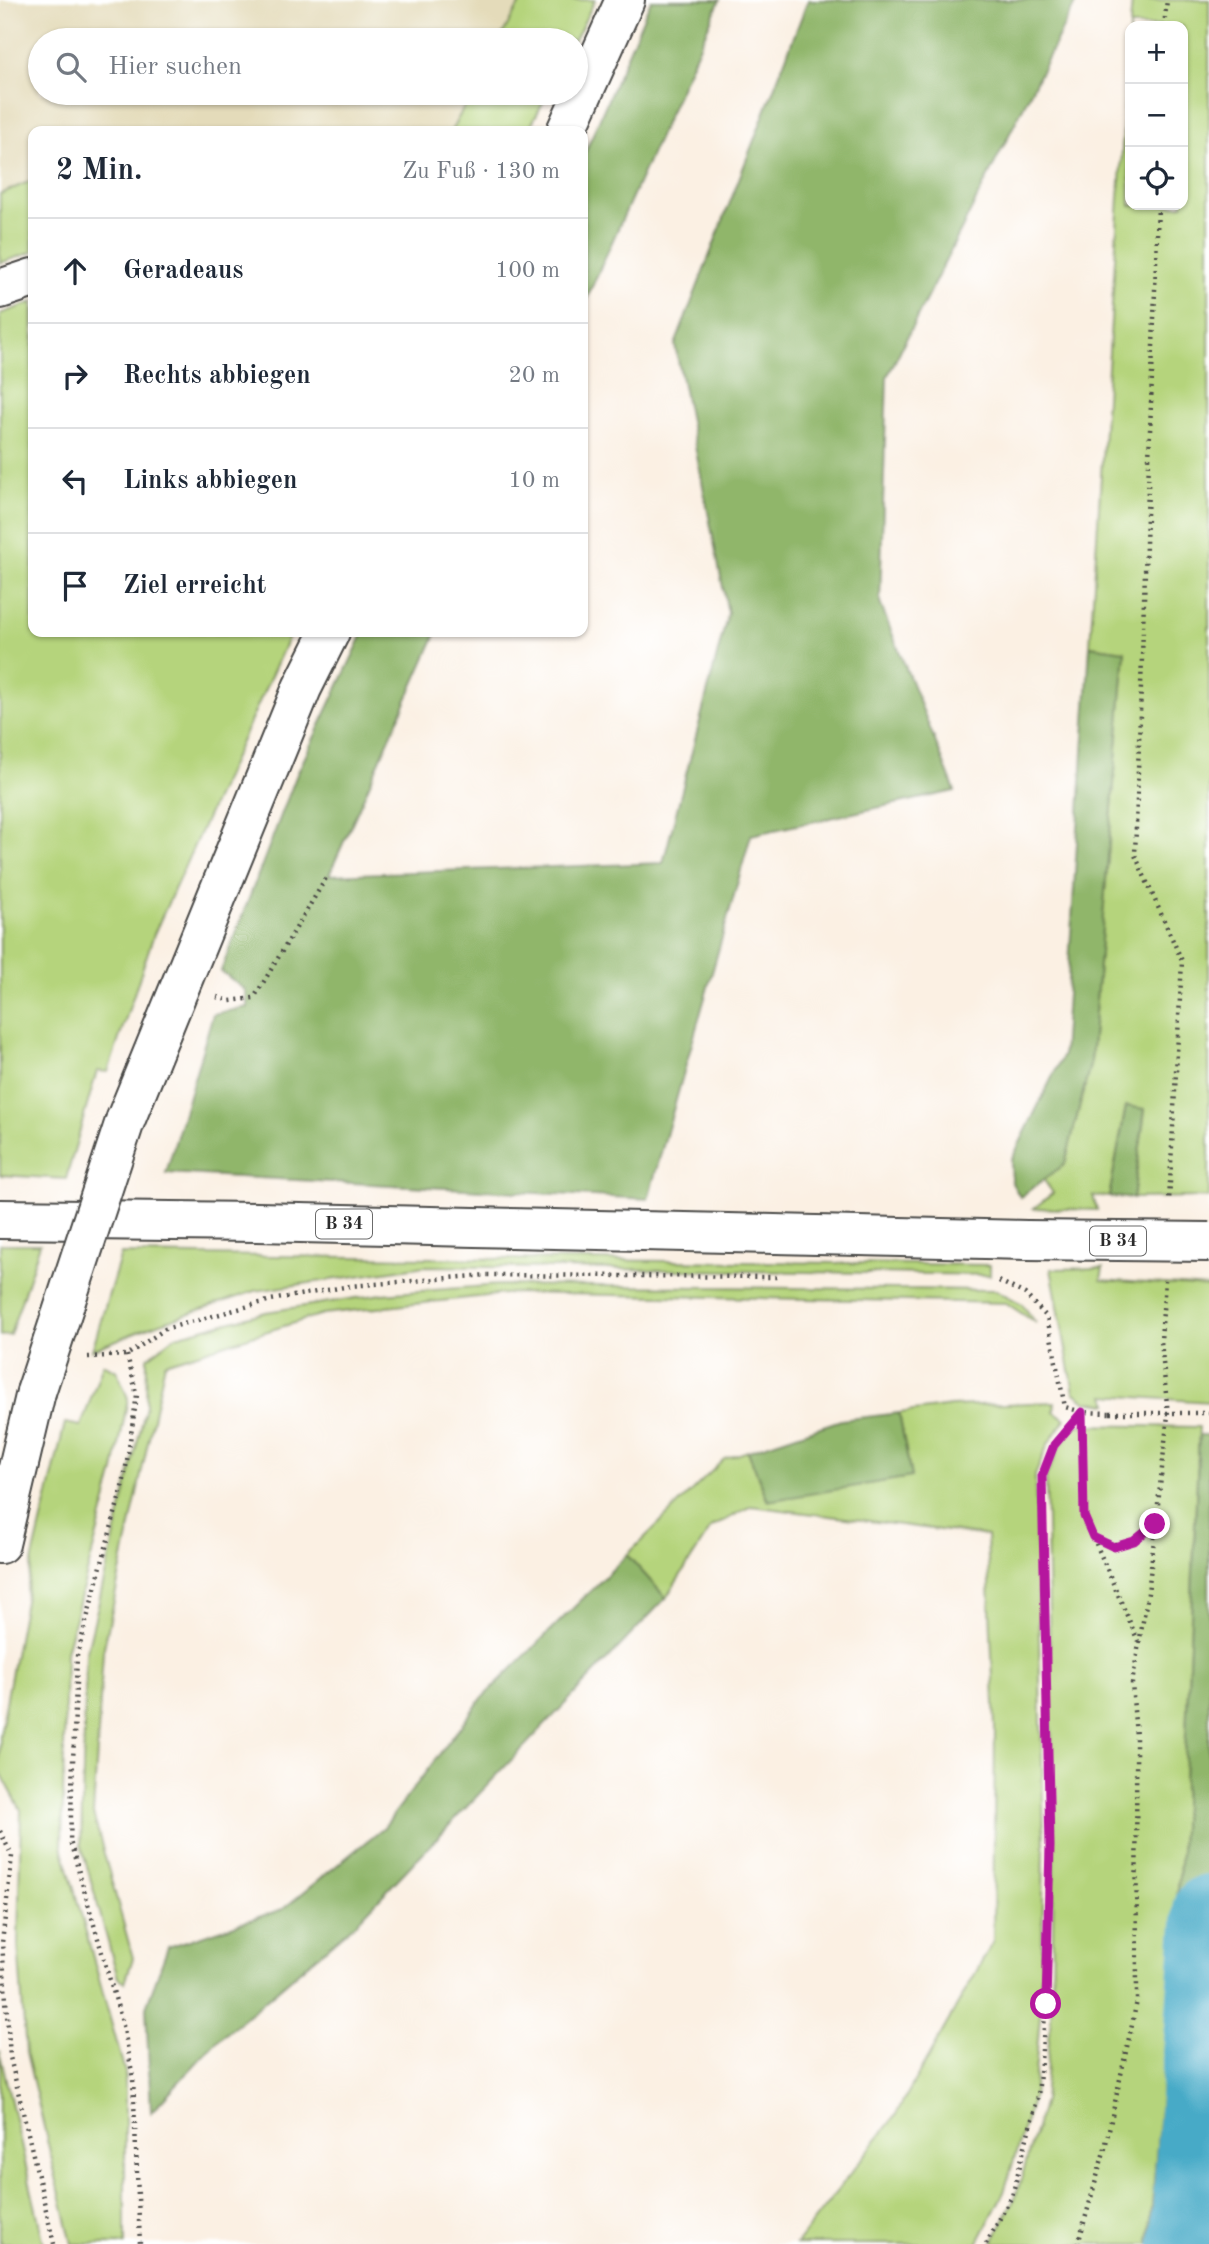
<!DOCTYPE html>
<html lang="de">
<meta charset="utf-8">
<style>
:root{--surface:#fff;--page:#f6f6f7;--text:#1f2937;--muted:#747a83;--line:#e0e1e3}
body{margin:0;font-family:"Old Standard TT",serif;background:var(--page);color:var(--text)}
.controls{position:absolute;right:21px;top:21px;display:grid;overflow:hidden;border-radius:14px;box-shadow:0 2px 5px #0004}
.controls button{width:63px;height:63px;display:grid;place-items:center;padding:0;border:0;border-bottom:2px solid var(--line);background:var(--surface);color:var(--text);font:35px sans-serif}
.stop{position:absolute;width:21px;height:21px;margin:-16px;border:5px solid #b5179e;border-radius:50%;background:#fff}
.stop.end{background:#b5179e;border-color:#fff;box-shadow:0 2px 7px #0008}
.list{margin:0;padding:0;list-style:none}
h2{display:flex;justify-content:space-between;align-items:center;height:91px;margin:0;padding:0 28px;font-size:30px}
h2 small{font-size:23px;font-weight:400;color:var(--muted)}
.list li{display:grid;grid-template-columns:46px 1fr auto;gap:21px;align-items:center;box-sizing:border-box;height:105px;padding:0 28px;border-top:2px solid var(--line)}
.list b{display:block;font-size:26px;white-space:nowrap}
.list em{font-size:23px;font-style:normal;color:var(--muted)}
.icon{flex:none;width:38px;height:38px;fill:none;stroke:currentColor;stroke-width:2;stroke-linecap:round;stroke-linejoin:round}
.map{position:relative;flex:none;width:1209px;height:2244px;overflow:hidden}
.search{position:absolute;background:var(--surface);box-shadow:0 2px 5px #0004;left:28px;top:28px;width:560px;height:77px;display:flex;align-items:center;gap:18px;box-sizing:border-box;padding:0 24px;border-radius:38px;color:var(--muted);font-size:26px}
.panel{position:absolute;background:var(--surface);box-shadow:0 2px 5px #0004;left:28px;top:126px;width:560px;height:511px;border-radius:14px}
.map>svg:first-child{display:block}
.built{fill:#e4dbba}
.green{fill:#b5d47b;stroke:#708053;stroke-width:2}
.forest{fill:#90b66b;stroke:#5e704b;stroke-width:2}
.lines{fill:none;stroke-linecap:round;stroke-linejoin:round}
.river{stroke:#47aac7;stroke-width:72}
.major-casing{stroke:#4a4947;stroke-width:42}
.path{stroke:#4a4947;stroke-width:4.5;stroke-dasharray:2 5;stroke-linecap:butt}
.major{stroke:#fff;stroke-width:38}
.major-bridge-casing{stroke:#4a4947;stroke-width:42;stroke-linecap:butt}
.path-bridge{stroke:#4a4947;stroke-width:4.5;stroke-dasharray:2 5;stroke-linecap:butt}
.major-bridge{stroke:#fff;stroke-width:38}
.route{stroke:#b5179e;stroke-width:9}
.labels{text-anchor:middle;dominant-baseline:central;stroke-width:6;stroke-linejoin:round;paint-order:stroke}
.shield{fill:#fff;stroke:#6b6b6b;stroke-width:2}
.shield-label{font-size:18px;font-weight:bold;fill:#2b2b2b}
</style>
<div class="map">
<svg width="1209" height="2244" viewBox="0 0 1209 2244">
<rect width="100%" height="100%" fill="#fff"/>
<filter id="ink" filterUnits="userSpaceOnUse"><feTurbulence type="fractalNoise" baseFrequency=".0143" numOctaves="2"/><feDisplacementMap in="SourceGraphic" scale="14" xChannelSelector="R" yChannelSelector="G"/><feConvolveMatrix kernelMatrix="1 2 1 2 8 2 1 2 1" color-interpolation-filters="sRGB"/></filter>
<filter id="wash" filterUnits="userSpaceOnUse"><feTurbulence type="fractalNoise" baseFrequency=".00686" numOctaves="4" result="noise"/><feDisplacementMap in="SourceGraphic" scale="28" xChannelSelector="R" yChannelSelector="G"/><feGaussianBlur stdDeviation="1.57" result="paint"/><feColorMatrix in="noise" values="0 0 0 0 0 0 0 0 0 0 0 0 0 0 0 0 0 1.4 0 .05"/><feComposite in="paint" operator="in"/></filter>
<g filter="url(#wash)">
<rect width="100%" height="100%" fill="#fbf0e3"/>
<!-- built -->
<path class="built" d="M0,0H595L575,40H40V93H548L528,131H33V252L0,263Z"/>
<!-- green -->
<g class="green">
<path d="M522,0H595L575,40H499Z"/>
<path d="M1132,0H1209V1197L1133,1198L1145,1110L1126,1106L1109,1197L1093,1196L1097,1210L1034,1208L1053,1193L1043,1179L1065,1164L1091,1061L1125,651L1090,646L1130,27V205H1183V26H1130Z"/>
<path d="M472,93H548L528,131H451Z"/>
<path d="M33,180V252L0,263V194Z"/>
<path d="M33,302V632H291L154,934L108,1072L97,1071L66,1179L0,1175V314Z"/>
<path d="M0,1244H40L10,1335L0,1336Z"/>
<path d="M121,1254L990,1265V1275L425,1266L255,1291L149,1327L92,1350Z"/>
<path d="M1103,1268L1101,1280L1209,1287V1402L1105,1395L1108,1404L1085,1401L1074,1392L1051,1269Z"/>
<path d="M499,1285L996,1290L1022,1304L1036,1323L1006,1303L514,1293L323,1314L165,1363L103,1652L93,1814L133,1958L125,1982L118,1978L81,1845L86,1655L146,1406L147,1358L176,1336L266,1312L382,1294Z"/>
<path d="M103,1364L117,1371L128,1398L114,1471L66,1652L62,1846L125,2072V2244H72L26,2052L18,1944L21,1810L0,1771V1735L33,1558L65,1423L81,1426Z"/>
<path d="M1055,1402L1054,1411L1065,1419L1048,1444L1035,1475L1044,1844L1041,2004L1033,2097L1004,2192L977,2244H796L895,2116L993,1942L995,1728L987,1536L751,1506L711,1528L666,1598L627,1555L724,1459L748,1451L767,1500L911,1477L899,1413L951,1406Z"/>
<path d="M1077,1425L1199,1427L1181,1852L1149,2244H992L1016,2196L1044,2101L1052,2005L1054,1849L1046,1477L1059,1448Z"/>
<path d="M0,2050L1,2058L44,2244H0Z"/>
</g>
<!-- forest -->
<g class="forest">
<path d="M651,0H720L583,307V157Z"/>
<path d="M808,0H1077L887,377L880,603L955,791L751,835L648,1199L166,1173L213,1014L248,1007L245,990L221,971L297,774L364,632H437L329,875L663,863L728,613L675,345Z"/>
<path d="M1090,646L1125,651L1091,1061L1065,1164L1020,1197L1012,1183L1011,1161L1063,1055Z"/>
<path d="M1126,1106L1145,1109L1133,1198L1109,1197Z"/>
<path d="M899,1413L911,1477L768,1501L748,1451L841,1420Z"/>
<path d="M1199,1435H1209V2244H1149L1181,1852Z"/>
<path d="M627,1555L666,1598L357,1922L214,2044L151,2112L146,2007L168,1947L283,1909L384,1827L483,1697Z"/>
</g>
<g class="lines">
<!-- river -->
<path class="river" d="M1186,2244L1209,1910"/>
</g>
</g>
<g filter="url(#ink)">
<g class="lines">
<defs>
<g id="major">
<path d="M566,131L625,0"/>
<path d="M0,289L33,278"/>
<path d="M125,1121L302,688L330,632"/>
<path d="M0,1219L257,1222L1027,1240"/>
<path d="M0,1544L36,1392"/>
</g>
</defs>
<!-- major casing -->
<use href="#major" class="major-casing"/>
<!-- path -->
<g class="path">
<path d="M1164,26L1167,0"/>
<path d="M1158,205L1135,855L1182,961L1169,1201"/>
<path d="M217,997L230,1001L254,998L328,875"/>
<path d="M999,1281L1025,1294L1047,1317L1065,1407L1082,1412L1110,1413"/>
<path d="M127,1355L137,1395L124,1480L77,1656L70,1841L124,2029L133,2078L140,2244"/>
<path d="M88,1357L127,1355L165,1329L271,1300L350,1286L487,1275L777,1277"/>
<path d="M1082,1413L1084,1516L1138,1641"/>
<path d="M1094,1538C1123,1550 1130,1544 1154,1525"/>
<path d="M0,1831L12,1856L2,1943L10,2057L54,2244"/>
<path d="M986,2244L1012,2196L1038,2096L1046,2004L1050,1846L1042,1476L1054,1445L1082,1412"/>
<path d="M1078,2244L1105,2148L1137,2001L1136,1737L1132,1683L1148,1593L1168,1415L1161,1341L1165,1280"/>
</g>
<!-- major -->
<use href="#major" class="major"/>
<defs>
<g id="major-bridge">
<path d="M1027,1240L1209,1242"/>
<path d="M36,1392L125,1121"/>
</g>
</defs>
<!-- major-bridge casing -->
<use href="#major-bridge" class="major-bridge-casing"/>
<!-- path-bridge -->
<path class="path-bridge" d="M1110,1413H1209"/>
<!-- major-bridge -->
<use href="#major-bridge" class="major-bridge"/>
</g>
</g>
<g class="lines" filter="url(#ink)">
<!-- route -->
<path class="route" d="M1046,2004L1050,1846L1042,1476L1054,1445L1082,1412L1084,1516L1093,1537L1114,1547L1134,1541L1155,1524"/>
</g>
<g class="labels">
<!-- shield labels -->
<g class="shield">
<rect x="316" y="1209.5" width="56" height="29" rx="5"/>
<rect x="1090" y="1226.5" width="56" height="29" rx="5"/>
</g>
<g class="shield-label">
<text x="344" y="1224">B 34</text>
<text x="1118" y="1241">B 34</text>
</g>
</g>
</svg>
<div class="controls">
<button>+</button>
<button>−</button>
<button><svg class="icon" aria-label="locate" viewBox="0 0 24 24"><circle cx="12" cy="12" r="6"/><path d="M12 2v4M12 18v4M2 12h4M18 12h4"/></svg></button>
</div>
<div class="stop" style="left:1046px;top:2004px"></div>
<div class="stop end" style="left:1155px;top:1524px"></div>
<div class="search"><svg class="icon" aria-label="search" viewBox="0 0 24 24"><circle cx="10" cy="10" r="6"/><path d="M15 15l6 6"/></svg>Hier suchen</div>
<section class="panel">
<h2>2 Min.<small>Zu Fuß · 130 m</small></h2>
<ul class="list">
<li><svg class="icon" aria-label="ahead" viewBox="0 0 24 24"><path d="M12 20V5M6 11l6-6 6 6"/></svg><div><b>Geradeaus</b></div><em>100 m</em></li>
<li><svg class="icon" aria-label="right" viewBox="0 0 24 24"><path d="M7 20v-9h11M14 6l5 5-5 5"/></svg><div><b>Rechts abbiegen</b></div><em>20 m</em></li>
<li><svg class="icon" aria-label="left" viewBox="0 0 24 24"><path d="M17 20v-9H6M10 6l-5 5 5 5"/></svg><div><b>Links abbiegen</b></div><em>10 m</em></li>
<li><svg class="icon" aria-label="arrive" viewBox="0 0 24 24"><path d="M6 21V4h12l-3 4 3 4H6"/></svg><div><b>Ziel erreicht</b></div></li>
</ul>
</section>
</div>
